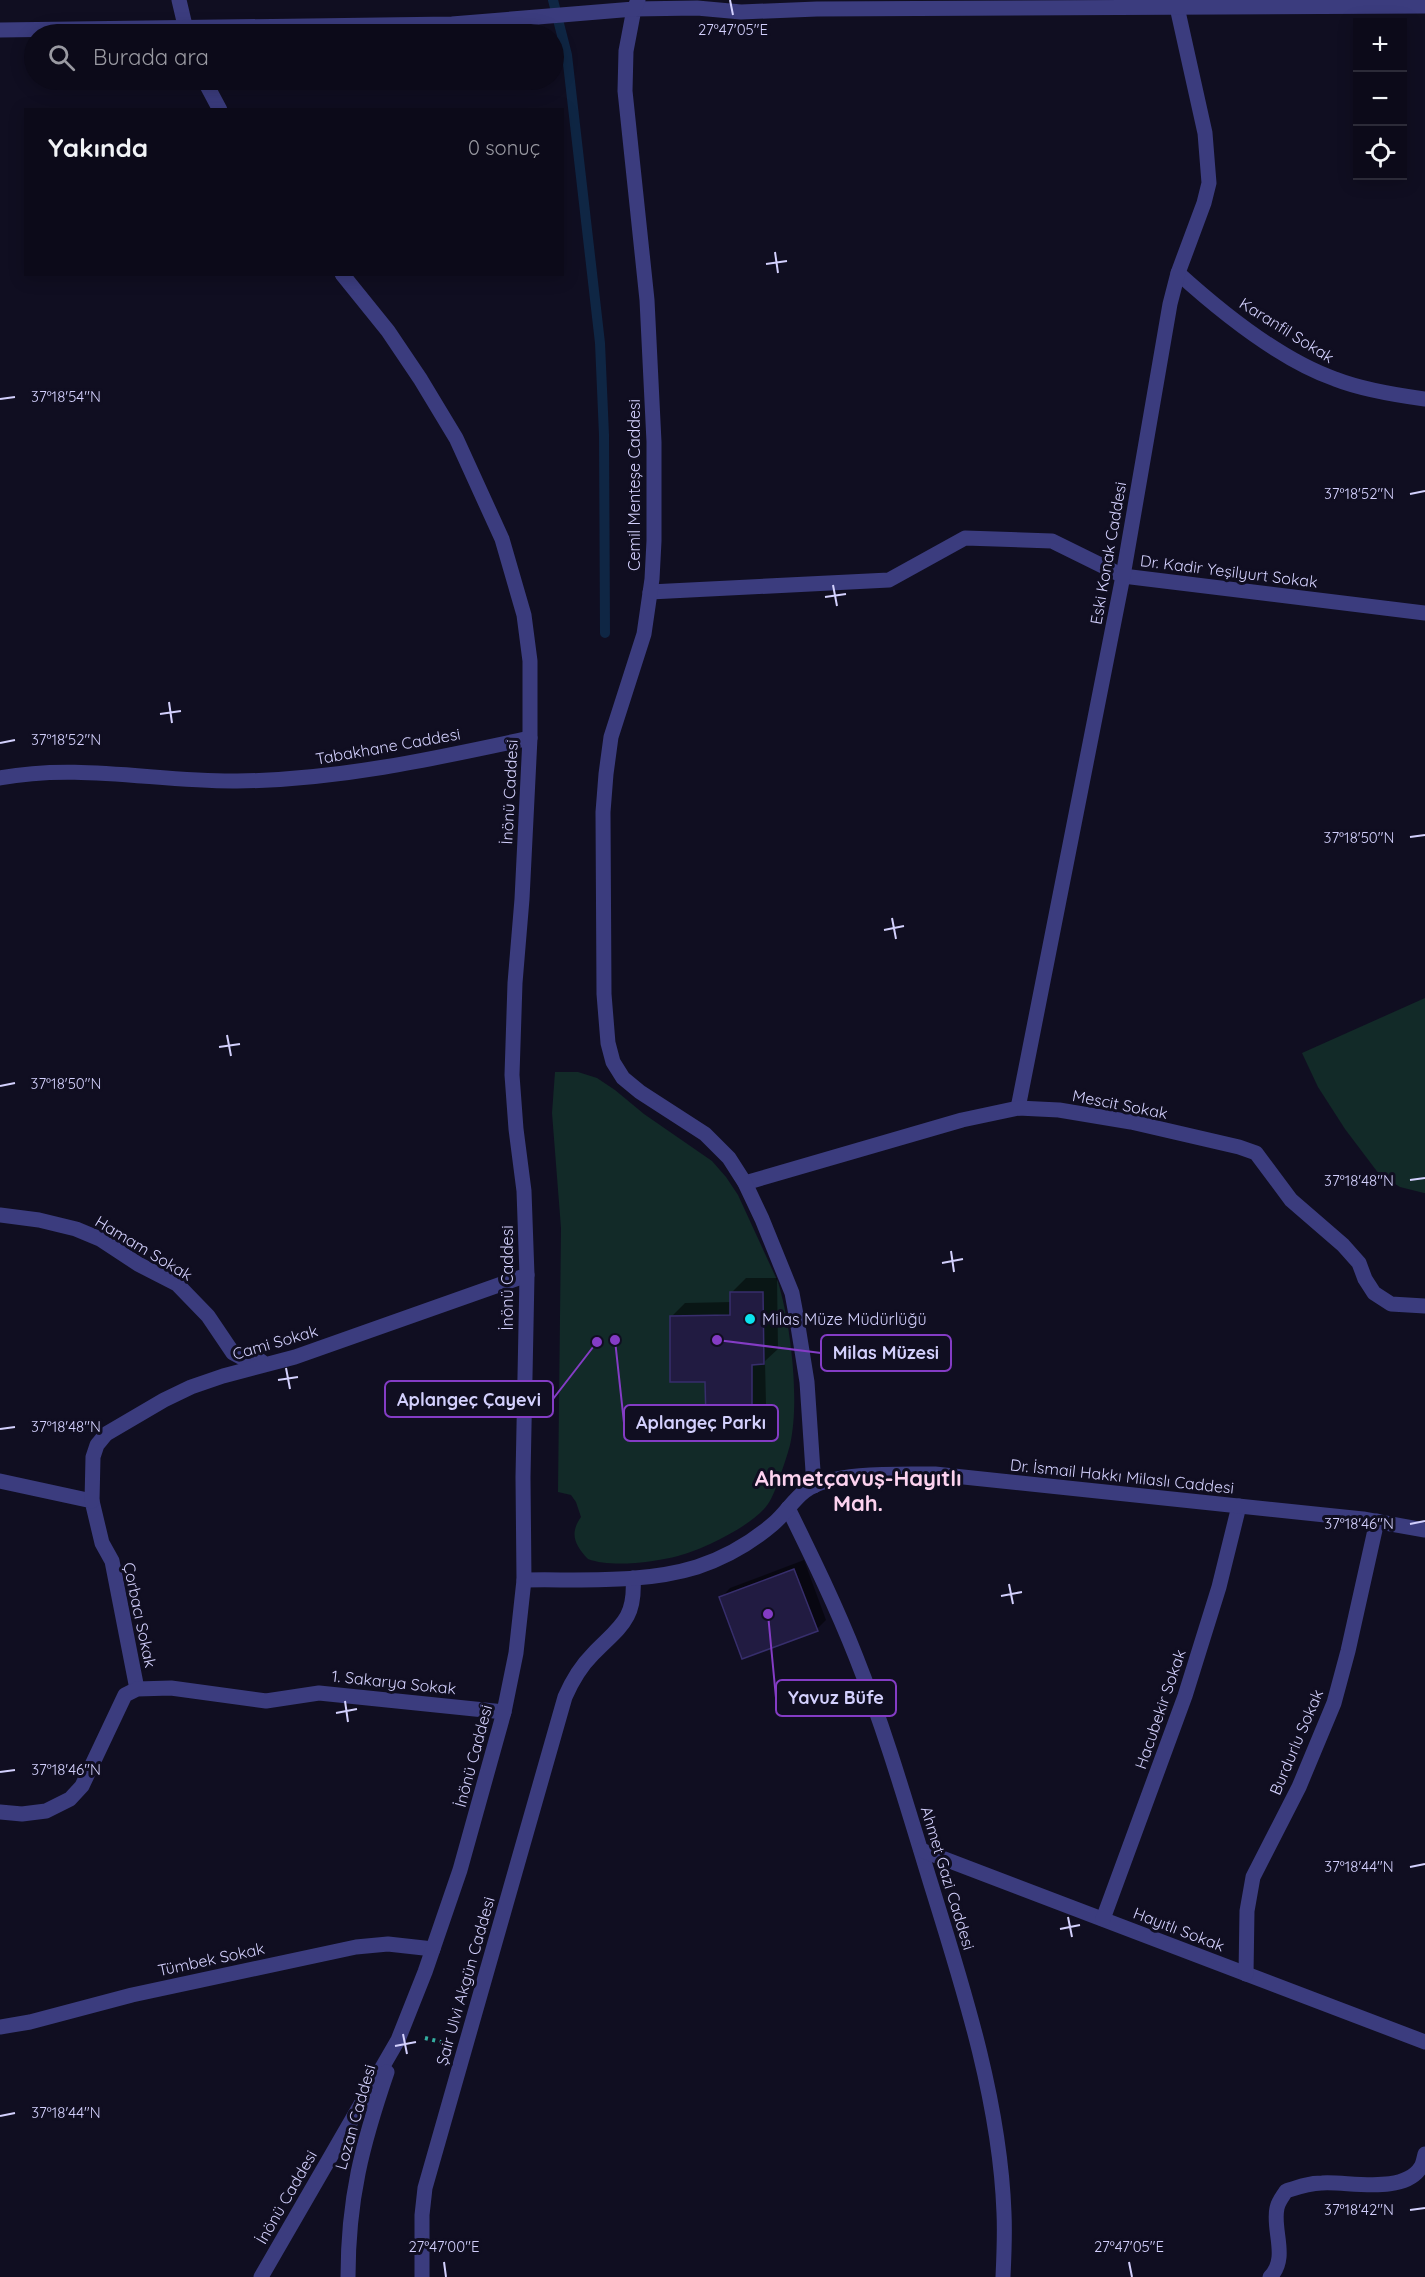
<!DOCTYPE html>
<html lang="tr">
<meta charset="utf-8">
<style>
:root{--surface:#0c0a19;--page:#1a1826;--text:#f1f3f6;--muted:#9a9aa2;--line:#2c2b38}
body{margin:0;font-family:Quicksand,sans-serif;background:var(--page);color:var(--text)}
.controls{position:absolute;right:18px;top:18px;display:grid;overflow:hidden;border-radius:0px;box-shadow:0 3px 15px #0003}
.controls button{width:54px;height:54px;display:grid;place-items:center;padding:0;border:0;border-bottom:2px solid var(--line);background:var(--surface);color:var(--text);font:30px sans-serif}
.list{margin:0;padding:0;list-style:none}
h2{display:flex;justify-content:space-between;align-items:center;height:78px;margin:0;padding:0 24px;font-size:26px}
h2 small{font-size:20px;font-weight:400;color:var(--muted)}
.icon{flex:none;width:33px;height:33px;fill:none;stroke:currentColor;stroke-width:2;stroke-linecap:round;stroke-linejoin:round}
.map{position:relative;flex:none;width:1425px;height:2277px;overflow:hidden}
.search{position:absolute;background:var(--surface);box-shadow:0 3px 15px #0003;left:24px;top:24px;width:540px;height:66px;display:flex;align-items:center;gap:15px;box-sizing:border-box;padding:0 21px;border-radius:33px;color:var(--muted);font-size:22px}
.panel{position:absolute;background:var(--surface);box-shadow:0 3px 15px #0003;left:24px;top:108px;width:540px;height:168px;border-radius:0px}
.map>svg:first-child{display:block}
.green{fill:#122a28;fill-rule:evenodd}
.shadow{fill:#0007}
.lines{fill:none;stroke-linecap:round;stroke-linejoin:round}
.stream{stroke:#0f2644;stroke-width:10}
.building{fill:#211b41;stroke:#372e6c;stroke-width:1.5}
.path{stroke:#34ada0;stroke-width:4;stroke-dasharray:3 4.5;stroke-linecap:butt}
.service{stroke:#3b3c7e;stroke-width:15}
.minor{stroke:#3b3c7e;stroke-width:15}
.tertiary{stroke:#3b3c7e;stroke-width:15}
.ticks{fill:none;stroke:#d3d0fd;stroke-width:2}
.poi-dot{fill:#0be3ee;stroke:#100e21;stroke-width:2}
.labels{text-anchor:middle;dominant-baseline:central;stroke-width:6;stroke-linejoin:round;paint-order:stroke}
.street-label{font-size:16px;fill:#d3d0fd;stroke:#100e21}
.poi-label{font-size:16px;fill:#d3d0fd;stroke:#100e21;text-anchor:start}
.district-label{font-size:22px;font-weight:bold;fill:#fdd2ef;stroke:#100e21}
.ticks-label{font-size:15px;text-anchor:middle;fill:#d3d0fd;stroke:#100e21;stroke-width:6;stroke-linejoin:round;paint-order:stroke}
.leader{fill:none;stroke:#843cc5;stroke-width:2}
.callout-dot{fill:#843cc5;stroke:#100e21;stroke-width:2}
.callout{fill:#100e21;stroke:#843cc5;stroke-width:2}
.callout-label{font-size:18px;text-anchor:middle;font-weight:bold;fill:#d3d0fd}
</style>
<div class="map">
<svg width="1425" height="2277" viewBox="0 0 1425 2277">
<rect width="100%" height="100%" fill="#100e21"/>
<!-- green -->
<g class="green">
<path d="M1425,998V1193H1424L1400,1187L1379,1174L1345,1129L1318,1087L1302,1053Z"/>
<path d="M555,1072H578L597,1078L615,1090L644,1114L712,1161L726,1177L738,1195L778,1282C791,1325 800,1401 790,1445C787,1456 783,1468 779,1479C776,1487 773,1497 768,1504C754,1525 702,1550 678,1556C655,1562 611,1568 588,1559C575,1545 569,1534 581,1517L576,1502L571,1495L558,1492L561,1228L552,1113ZM730,1292H763L764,1364L752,1365V1419L706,1420L705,1382H670V1316L730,1315Z"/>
</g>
<!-- shadow -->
<g class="shadow">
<path d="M746,1278H777L778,1349L765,1361L766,1404L752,1418L707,1380L671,1317L685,1303L732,1302L731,1293Z"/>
<path d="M804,1560L826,1620L817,1629L721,1598L730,1588Z"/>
</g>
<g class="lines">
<!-- stream -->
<path class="stream" d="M553,0L567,55L600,343L604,435L605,633"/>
</g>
<!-- building -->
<g class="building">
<path d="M730,1292H763L764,1364L752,1365V1420H706L705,1382H670V1316L730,1315Z"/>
<path d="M794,1569L818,1631L742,1659L719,1597Z"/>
</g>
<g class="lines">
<!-- path -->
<path class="path" d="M425,2038L441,2042"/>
<!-- service -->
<path class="service" d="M1270,2277C1289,2258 1272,2230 1277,2208C1278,2202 1283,2196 1286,2191C1298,2187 1309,2183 1322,2183C1348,2181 1404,2195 1421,2167C1423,2164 1424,2158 1425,2154"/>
<!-- minor -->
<g class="minor">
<path d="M1178,273C1220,311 1281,360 1335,379C1363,390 1395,395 1425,399"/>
<path d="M650,592L889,580L965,538L1052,541L1123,576L1425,613"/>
<path d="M0,778C78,763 159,782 237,781C337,780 433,759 530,738"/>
<path d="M1018,1108L1123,576L1170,304L1178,273L1204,203L1209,183L1205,133L1177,7"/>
<path d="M745,1183L962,1120L1018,1108L1059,1110L1131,1122L1239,1147L1256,1153L1291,1200L1343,1245L1359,1263L1365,1279L1374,1293L1391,1304L1425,1306"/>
<path d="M0,1215L39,1220L76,1229L100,1239L138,1264L177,1284L208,1316L233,1353L244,1359L261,1361"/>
<path d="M0,1481L92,1501L102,1543L112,1561L137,1689"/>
<path d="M814,1486L807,1382L797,1320L792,1293L762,1219L745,1183L729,1158L705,1134L640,1092L623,1078L613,1062L608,1043L604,994L603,812L606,774L611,737L644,634L652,579L654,541V442L647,300L625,91L626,51L634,9L697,8L741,12L817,9L1425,6"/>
<path d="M92,1501L93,1457L97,1445L106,1434L164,1400L191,1387L223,1376L295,1357L527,1275"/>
<path d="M788,1508C812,1557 836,1606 856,1657C885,1730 907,1806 930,1881C963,1987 1000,2101 1004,2213C1005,2234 1004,2256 1003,2277"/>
<path d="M0,1812L22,1814L46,1811L70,1799L82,1786L125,1695L137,1689L171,1688L266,1701L319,1693L504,1712"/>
<path d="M921,1850L1425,2042"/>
<path d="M1103,1919L1185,1696L1219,1587L1239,1506"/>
<path d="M1246,1974L1247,1911L1253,1877L1299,1787L1334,1703L1348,1651L1377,1521"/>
<path d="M0,2027L30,2022L132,1995L356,1947L388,1944L433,1949"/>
<path d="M422,2277V2215L425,2188L565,1697C572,1681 580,1667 593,1654C619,1627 636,1620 633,1578"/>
</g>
<!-- tertiary -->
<g class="tertiary">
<path d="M179,0L187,34"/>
<path d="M0,30L452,24L634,9L638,0"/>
<path d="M204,80L220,110"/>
<path d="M524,1580C581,1579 642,1584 697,1567C724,1558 752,1542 773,1524C785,1514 793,1500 805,1491C831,1471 903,1474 935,1474L1363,1519L1425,1530"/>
<path d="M261,2277L398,2040L425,1972L460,1870L504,1712L516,1653L524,1580L523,1477L527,1275L524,1191L516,1129L512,1075L515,983L522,899L530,738V661L524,615L502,539L456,438L421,380L388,331L342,274"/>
<path d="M348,2277C348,2199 362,2145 387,2072"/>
</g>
</g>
<!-- ticks -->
<path class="ticks" d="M730,0L733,15M775,252L778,273M766,264L787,261M0,399L15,397M1410,494L1425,491M833,585L837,606M825,597L846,594M169,702L172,723M160,714L181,711M0,743L15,740M1410,837L1425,835M892,918L896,939M884,930L904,926M227,1035L231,1056M219,1047L240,1044M0,1086L15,1083M1410,1180L1425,1178M951,1251L954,1272M942,1263L963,1259M286,1368L290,1389M278,1380L298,1377M0,1429L15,1427M1410,1524L1425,1521M1009,1584L1013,1604M1001,1596L1022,1592M345,1701L348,1722M336,1713L357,1709M0,1772L15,1770M1410,1867L1425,1864M1068,1917L1072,1937M1060,1929L1080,1925M403,2034L407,2054M395,2046L416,2042M0,2116L15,2113M1410,2210L1425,2208M444,2262L446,2277M1129,2262L1132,2277"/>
<!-- markers -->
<circle class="poi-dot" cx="750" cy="1319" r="6"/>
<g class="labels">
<!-- street labels -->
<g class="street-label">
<text transform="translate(1287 330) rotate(32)">Karanfil Sokak</text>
<text transform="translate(634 485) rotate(-90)">Cemil Menteşe Caddesi</text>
<text transform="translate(1108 553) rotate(-80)">Eski Konak Caddesi</text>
<text transform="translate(1229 571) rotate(7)">Dr. Kadir Yeşilyurt Sokak</text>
<text transform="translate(388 746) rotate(-10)">Tabakhane Caddesi</text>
<text transform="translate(509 792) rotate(-87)">İnönü Caddesi</text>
<text transform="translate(1120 1104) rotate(11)">Mescit Sokak</text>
<text transform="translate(144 1248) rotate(31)">Hamam Sokak</text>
<text transform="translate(507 1278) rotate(-90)">İnönü Caddesi</text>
<text transform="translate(275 1342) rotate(-16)">Cami Sokak</text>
<text transform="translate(1122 1476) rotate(6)">Dr. İsmail Hakkı Milaslı Caddesi</text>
<text transform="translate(140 1615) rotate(78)">Çorbacı Sokak</text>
<text transform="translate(394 1682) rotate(6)">1. Sakarya Sokak</text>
<text transform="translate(1160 1709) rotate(-71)">Hacubekir Sokak</text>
<text transform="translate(1296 1742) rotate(-67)">Burdurlu Sokak</text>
<text transform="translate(473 1756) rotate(-75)">İnönü Caddesi</text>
<text transform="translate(948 1878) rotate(73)">Ahmet Gazi Caddesi</text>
<text transform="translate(1179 1929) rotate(21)">Hayıtlı Sokak</text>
<text transform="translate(211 1959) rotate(-12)">Tümbek Sokak</text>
<text transform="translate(465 1981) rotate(-74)">Şair Ulvi Akgün Caddesi</text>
<text transform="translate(355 2117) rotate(-74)">Lozan Caddesi</text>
<text transform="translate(286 2197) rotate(-60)">İnönü Caddesi</text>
</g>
<!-- poi labels -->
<g class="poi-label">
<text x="762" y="1319">Milas Müze Müdürlüğü</text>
</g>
<!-- district labels -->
<g class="district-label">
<text x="858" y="1478">Ahmetçavuş-Hayıtlı<tspan x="858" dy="25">Mah.</tspan></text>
</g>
</g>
<g class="ticks-label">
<text x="733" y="35">27°47'05"E</text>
<text x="66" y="402">37°18'54"N</text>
<text x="1359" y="499">37°18'52"N</text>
<text x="66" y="745">37°18'52"N</text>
<text x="1359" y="843">37°18'50"N</text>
<text x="66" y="1089">37°18'50"N</text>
<text x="1359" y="1186">37°18'48"N</text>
<text x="66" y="1432">37°18'48"N</text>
<text x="1359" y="1529">37°18'46"N</text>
<text x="66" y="1775">37°18'46"N</text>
<text x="1359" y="1872">37°18'44"N</text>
<text x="66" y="2118">37°18'44"N</text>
<text x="1359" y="2215">37°18'42"N</text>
<text x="444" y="2252">27°47'00"E</text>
<text x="1129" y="2252">27°47'05"E</text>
</g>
<!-- callouts -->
<path class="leader" d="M717 1340L821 1353M597 1342L553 1399M615 1340L624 1423M768 1614L776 1698"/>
<g class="callout-dot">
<circle cx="717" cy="1340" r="6"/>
<circle cx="597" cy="1342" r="6"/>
<circle cx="615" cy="1340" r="6"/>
<circle cx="768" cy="1614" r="6"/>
</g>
<g class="callout">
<rect x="821" y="1335" width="130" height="36" rx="6"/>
<rect x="385" y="1381" width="168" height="36" rx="6"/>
<rect x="624" y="1405" width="154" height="36" rx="6"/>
<rect x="776" y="1680" width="120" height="36" rx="6"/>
</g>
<g class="callout-label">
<text x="886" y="1359">Milas Müzesi</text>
<text x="469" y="1406">Aplangeç Çayevi</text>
<text x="701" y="1429">Aplangeç Parkı</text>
<text x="836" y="1704">Yavuz Büfe</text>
</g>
</svg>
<div class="controls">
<button>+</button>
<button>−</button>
<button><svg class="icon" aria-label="locate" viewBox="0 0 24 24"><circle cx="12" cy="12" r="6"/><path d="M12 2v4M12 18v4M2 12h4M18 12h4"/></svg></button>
</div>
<div class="search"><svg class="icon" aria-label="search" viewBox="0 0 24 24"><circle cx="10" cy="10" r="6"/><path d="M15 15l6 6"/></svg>Burada ara</div>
<section class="panel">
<h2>Yakında<small>0 sonuç</small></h2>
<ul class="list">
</ul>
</section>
</div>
